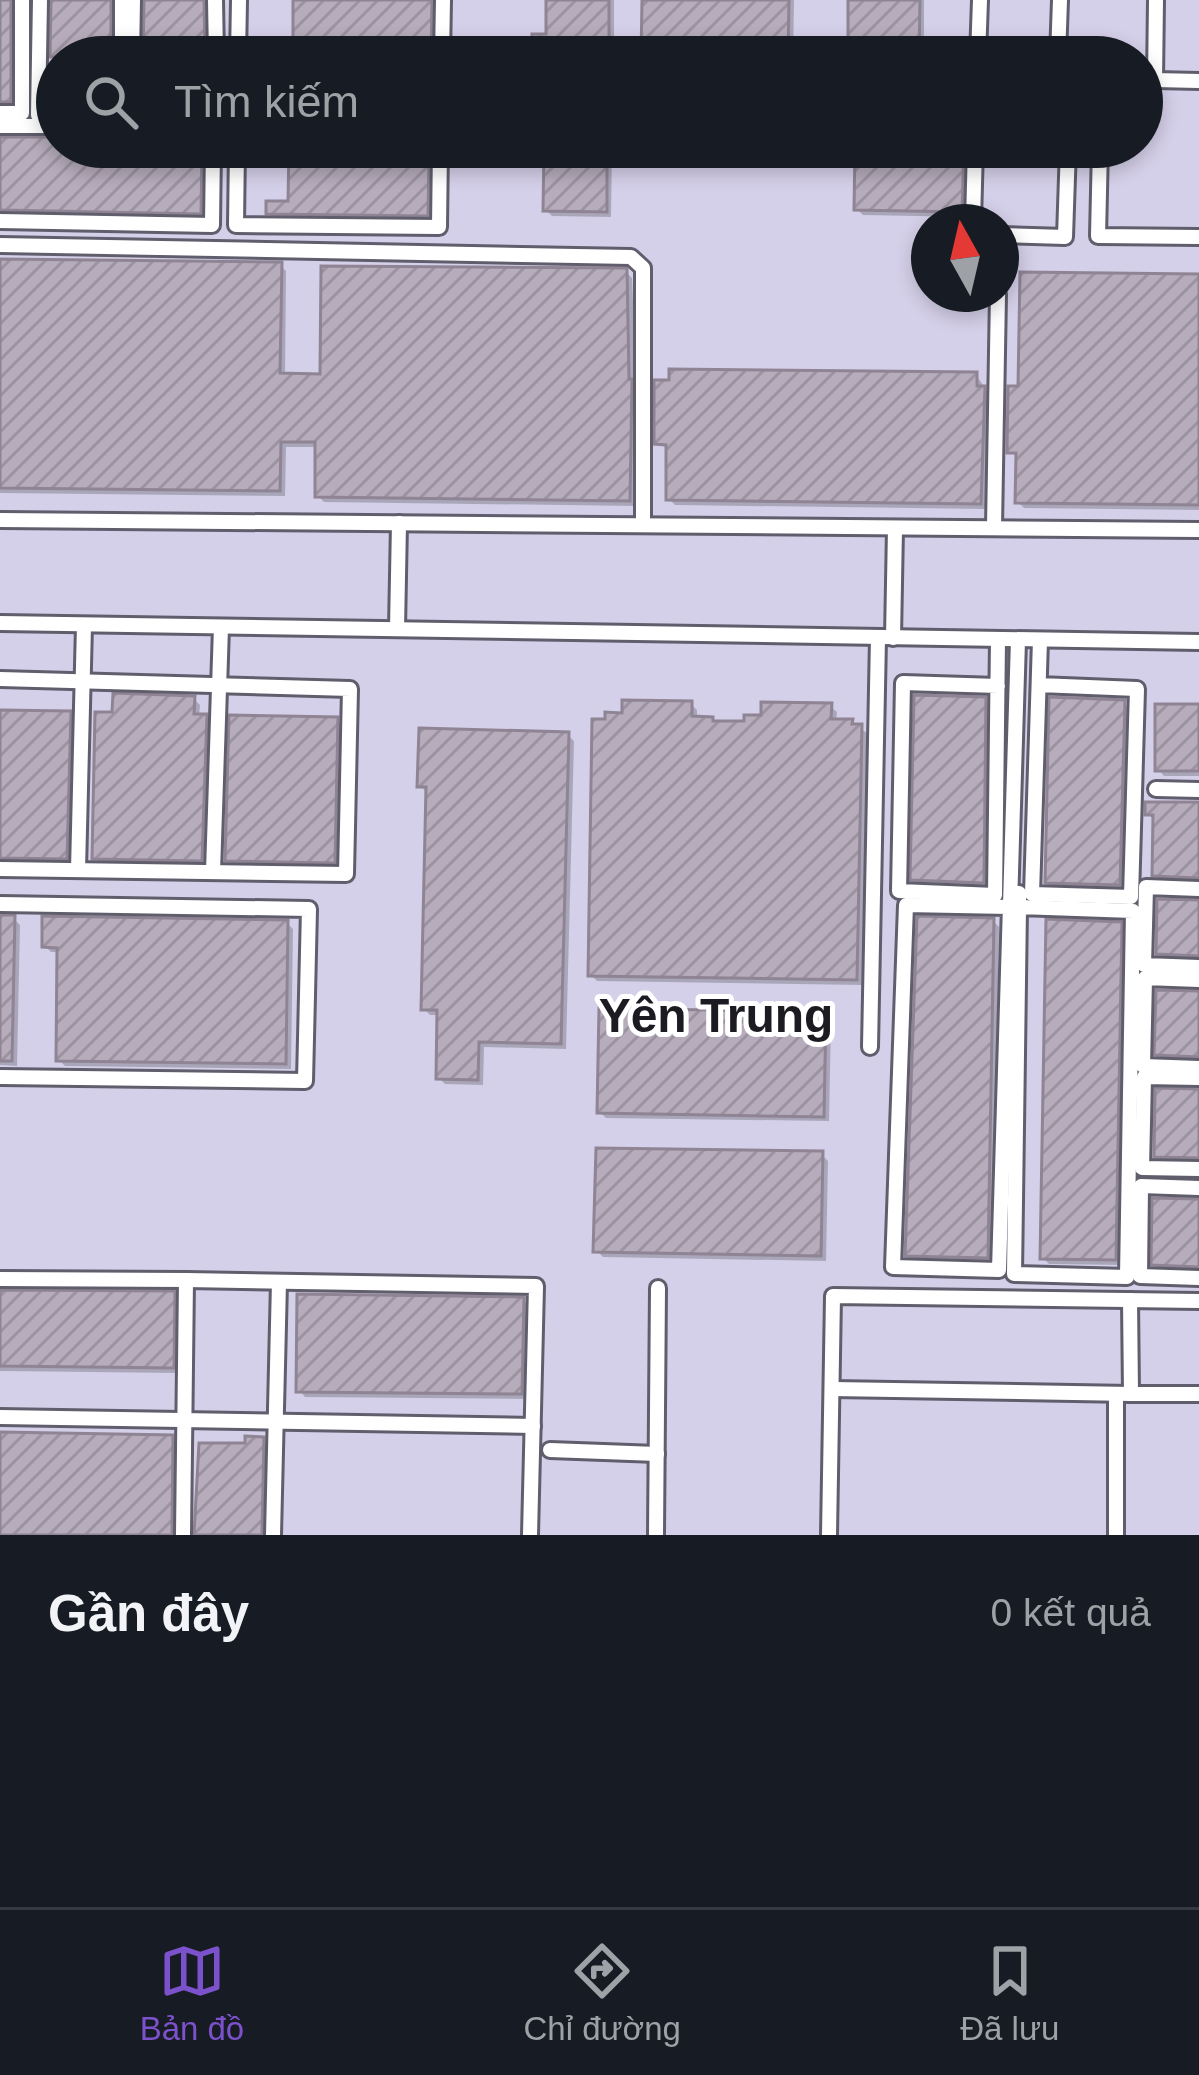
<!DOCTYPE html>
<html lang="vi">
<meta charset="utf-8">
<style>
:root{--surface:#171b24;--page:#242831;--text:#f1f3f6;--muted:#9ea1a6;--line:#363941;--accent:#7b52cb}
body{margin:0;font-family:Arial,sans-serif;background:var(--page);color:var(--text)}
.compass{position:absolute;left:911px;top:204px;width:108px;height:108px;border-radius:50%;background:var(--surface);box-shadow:0 6px 18px #0003;rotate:352deg}
.list{margin:0;padding:0;list-style:none}
h2{display:flex;justify-content:space-between;align-items:center;height:156px;margin:0;padding:0 48px;font-size:51px}
h2 small{font-size:39px;font-weight:400;color:var(--muted)}
.icon{flex:none;width:66px;height:66px;fill:none;stroke:currentColor;stroke-width:2;stroke-linecap:round;stroke-linejoin:round}
.map{position:relative;flex:none;width:1199px;height:1535px;overflow:hidden}
.search{position:absolute;background:var(--surface);box-shadow:0 6px 18px #0003;left:36px;right:36px;top:36px;height:132px;display:flex;align-items:center;gap:30px;box-sizing:border-box;padding:0 42px;border-radius:66px;color:var(--muted);font-size:45px}
.sheet{height:372px;background:var(--surface)}
nav{display:flex;justify-content:space-around;align-items:center;box-sizing:border-box;height:168px;border-top:3px solid var(--line);background:var(--surface);font-size:33px;color:var(--muted)}
nav a{display:grid;justify-items:center;gap:6px}
nav .on{color:var(--accent)}
.map>svg:first-child{display:block}
.built{fill:#d5d0e9;fill-rule:evenodd}
.shadow{fill:#0003}
.building{fill:url(#building-hatch);stroke:#8e8494;stroke-width:3}
.lines{fill:none;stroke-linecap:round;stroke-linejoin:round}
.minor-casing{stroke:#605d6c;stroke-width:20}
.minor{stroke:#fff;stroke-width:14}
.labels{text-anchor:middle;dominant-baseline:central;stroke-width:10;stroke-linejoin:round;paint-order:stroke}
.district-label{font-size:48px;font-weight:bold;fill:#1c1b21;stroke:#fff}
</style>
<div class="map">
<svg width="1199" height="1535" viewBox="0 0 1199 1535">
<defs>
<pattern id="building-hatch" width="6" height="6" patternUnits="userSpaceOnUse" patternTransform="scale(3)"><rect width="6" height="6" fill="#b6acbc"/><path d="M-1 1l2-2M0 6l6-6M5 7l2-2" fill="none" stroke="#9c93a1"/></pattern>
</defs>
<rect width="100%" height="100%" fill="#e1ddef"/>
<!-- built -->
<path class="built" d="M0,0H1199V1535H0ZM57,57H1142V147H57ZM929,222H1001V294H929Z"/>
<!-- shadow -->
<g class="shadow">
<path d="M0,0H20L16,107H0Z"/>
<path d="M54,0H121L116,57H57V107L53,103Z"/>
<path d="M147,0H214L211,57H146Z"/>
<path d="M296,0H439L436,57H296Z"/>
<path d="M549,0H614V57H535L549,37Z"/>
<path d="M645,0H794L793,57H644Z"/>
<rect x="851" y="0" width="73" height="57"/>
<path d="M0,140H57V147H211L206,218L0,216Z"/>
<path d="M292,147H438L433,220L275,219L269,213L291,204Z"/>
<path d="M547,147H612L611,217L552,216L546,210Z"/>
<path d="M858,147H970L967,217L863,215L857,209Z"/>
<path d="M0,262L280,265L286,271L285,376L323,377L626,272L632,278L637,388L635,506L324,502L318,496V447H286L285,496L0,493Z"/>
<path d="M1199,277V510L1024,508L1018,502L1019,458L1010,452L1021,389Z"/>
<path d="M976,375L990,395L986,509L675,505L669,499V449L657,443Z"/>
<path d="M194,699L200,705L199,717L212,723L207,866L102,864L95,858L115,716Z"/>
<path d="M985,700L991,706L989,888L920,885L914,879Z"/>
<path d="M1124,703L1130,709L1125,890L1054,888L1048,882Z"/>
<path d="M691,704L697,710V719L712,720L716,724H747L830,706L837,712L836,722H851L867,733L862,985L597,981L591,975Z"/>
<path d="M1199,707V776H1164L1158,769Z"/>
<path d="M0,713L69,714L75,720L72,864L0,865Z"/>
<path d="M337,720L343,726L340,867L234,866L228,860Z"/>
<path d="M568,735L574,741L566,1049L484,1047L483,1085L445,1084L439,1078L440,1015H430L424,1009L427,792L420,786Z"/>
<path d="M1199,806V882L1162,881L1155,875L1154,820L1148,814Z"/>
<path d="M1199,903V960L1165,959L1159,953Z"/>
<path d="M0,917L13,918L20,925L17,1066L0,1065Z"/>
<path d="M993,921L999,927L993,1263L914,1261L908,1255Z"/>
<path d="M287,923L293,929L291,1069L65,1066L59,1060L60,952H51L45,946Z"/>
<path d="M1120,925L1126,931L1121,1265L1049,1264L1043,1258Z"/>
<path d="M1199,994V1062L1164,1060L1158,1054Z"/>
<path d="M825,1015L831,1021L829,1121L606,1118L600,1112Z"/>
<path d="M1199,1092V1163L1163,1162L1157,1156Z"/>
<path d="M821,1154L828,1161L826,1261L603,1257L596,1250Z"/>
<path d="M1199,1202V1271L1161,1270L1154,1264Z"/>
<path d="M0,1293L173,1294L179,1300V1373L0,1371Z"/>
<path d="M523,1300L529,1306L527,1399L305,1397L299,1390Z"/>
<path d="M0,1435L172,1438L178,1444L176,1535H0Z"/>
<path d="M263,1440L269,1446L267,1535H195L248,1447Z"/>
</g>
<!-- building -->
<g class="building">
<rect x="0" y="0" width="11" height="102"/>
<path d="M51,0H111V57H50Z"/>
<path d="M144,0H204L205,57H143Z"/>
<path d="M293,0H432L431,57H293Z"/>
<path d="M546,0H609V57H532V34H546Z"/>
<path d="M642,0H789L788,57H641Z"/>
<path d="M848,0H920L919,57H848Z"/>
<path d="M0,137H57V147H202L201,214L0,210Z"/>
<path d="M289,147H429L428,216L266,214V201H288Z"/>
<path d="M544,147H607V212L543,211Z"/>
<path d="M855,147H964L962,212L854,210Z"/>
<path d="M0,259L282,262L280,373L320,374L321,266L627,268L629,379H632L630,501L315,497V442H281L280,491L0,488Z"/>
<path d="M1020,272L1199,274V505L1015,503L1016,453H1007L1008,386H1018Z"/>
<path d="M669,369L977,372V386H985L981,504L666,500V445L654,444V380H669Z"/>
<path d="M113,693L195,696L194,714H207L202,861L92,859L95,712H112Z"/>
<path d="M914,695L986,697L984,883L910,880Z"/>
<path d="M1049,697L1125,700L1120,885L1045,883Z"/>
<path d="M622,700L692,701V716L713,717V721H744V715H761V702L832,703L831,719H853L852,724H862L857,980L588,976L592,719H605V712L622,713Z"/>
<rect x="1155" y="704" width="44" height="67"/>
<path d="M0,710L71,711L67,859L0,858Z"/>
<path d="M229,715L338,717L335,863L225,861Z"/>
<path d="M419,728L569,732L561,1044L479,1042L478,1080L436,1079L437,1010H421L426,787H417Z"/>
<path d="M1145,802H1199V878L1152,876L1153,815H1145Z"/>
<path d="M1157,899L1199,900V956L1156,954Z"/>
<path d="M0,915H15L12,1061H0Z"/>
<path d="M42,916L288,920L286,1064L56,1061L57,948L42,947Z"/>
<path d="M917,916L994,918L988,1258L905,1256Z"/>
<path d="M1046,919L1122,922L1116,1260L1040,1259Z"/>
<path d="M1156,990L1199,991V1057L1154,1055Z"/>
<path d="M599,1008L826,1012L824,1117L597,1113Z"/>
<path d="M1155,1088L1199,1089V1158L1154,1157Z"/>
<path d="M596,1148L823,1151L821,1256L593,1252Z"/>
<path d="M1152,1198L1199,1199V1267L1151,1265Z"/>
<path d="M0,1290L175,1291L174,1368L0,1366Z"/>
<path d="M297,1294L524,1297L522,1394L296,1392Z"/>
<path d="M0,1432L173,1435L172,1535H0Z"/>
<path d="M245,1436L264,1437L262,1535H194L199,1443H245Z"/>
</g>
<g class="lines">
<defs>
<g id="minor">
<path d="M40,0L38,115H57"/>
<path d="M215,0L216,57"/>
<path d="M1156,0L1155,80L1199,81"/>
<path d="M122,57V0"/>
<path d="M132,57L133,0"/>
<path d="M238,57L239,0"/>
<path d="M442,57L443,0"/>
<path d="M978,57L980,0"/>
<path d="M1058,57L1060,0"/>
<path d="M0,113H22V0"/>
<path d="M0,126H57"/>
<path d="M237,147L236,225L439,227L440,147"/>
<path d="M1100,147L1098,236L1199,237"/>
<path d="M0,221L212,225L213,147"/>
<path d="M973,222L975,147"/>
<path d="M1001,235L1065,237L1068,147"/>
<path d="M0,245L631,257L643,268V523"/>
<path d="M0,520L1199,530"/>
<path d="M994,527L998,294"/>
<path d="M0,623L1199,642"/>
<path d="M397,629L399,523"/>
<path d="M893,638L895,528"/>
<path d="M0,679L350,689L346,874L0,869"/>
<path d="M1039,685L1137,689L1131,897L1032,894L1040,640"/>
<path d="M998,686L903,683L899,891L995,895L998,640"/>
<path d="M1156,789L1199,790"/>
<path d="M78,870L84,625"/>
<path d="M213,872L221,627"/>
<path d="M1199,889L1146,887L1144,965L1199,967"/>
<path d="M1013,893H1019V907L1014,1274L1127,1277L1133,911L1019,907"/>
<path d="M0,904L309,909L305,1081L0,1077"/>
<path d="M1009,907L906,905L893,1267L999,1270L1018,640"/>
<path d="M1199,980L1145,978L1143,1066L1199,1068"/>
<path d="M870,1047L878,638"/>
<path d="M1199,1078L1144,1077L1142,1168L1199,1169"/>
<path d="M1199,1188L1141,1186L1140,1276L1199,1278"/>
<path d="M0,1279L186,1280L183,1535"/>
<path d="M186,1280L536,1286L530,1535"/>
<path d="M1130,1300L1131,1394H1199"/>
<path d="M832,1389L1131,1394"/>
<path d="M0,1417L533,1426"/>
<path d="M550,1450L657,1454"/>
<path d="M273,1535L279,1282"/>
<path d="M656,1535L658,1288"/>
<path d="M829,1535L833,1296L1199,1301"/>
<path d="M1116,1535V1394"/>
</g>
</defs>
<!-- minor casing -->
<use href="#minor" class="minor-casing"/>
<!-- minor -->
<use href="#minor" class="minor"/>
</g>
<g class="labels">
<!-- district labels -->
<g class="district-label">
<text x="716" y="1015">Yên Trung</text>
</g>
</g>
</svg>
<svg class="compass" viewBox="-18 -18 36 36"><path d="M0-13l5 13h-10z" fill="#e53935"/><path d="M0 13l5-13h-10z" fill="#9ea1a6"/></svg>
<div class="search"><svg class="icon" aria-label="search" viewBox="0 0 24 24"><circle cx="10" cy="10" r="6"/><path d="M15 15l6 6"/></svg>Tìm kiếm</div>
</div>
<section class="sheet">
<h2>Gần đây<small>0 kết quả</small></h2>
<ul class="list">
</ul>
</section>
<nav>
<a class="on"><svg class="icon" aria-label="map" viewBox="0 0 24 24"><path d="M3 6l6-2 6 2 6-2v14l-6 2-6-2-6 2zM9 4v14M15 6v14"/></svg>Bản đồ</a>
<a><svg class="icon" aria-label="directions" viewBox="0 0 24 24"><path d="M12 3l9 9-9 9-9-9zM9 14v-3h6M13 9l2 2-2 2"/></svg>Chỉ đường</a>
<a><svg class="icon" aria-label="saved" viewBox="0 0 24 24"><path d="M7 4h10v16l-5-4-5 4z"/></svg>Đã lưu</a>
</nav>
